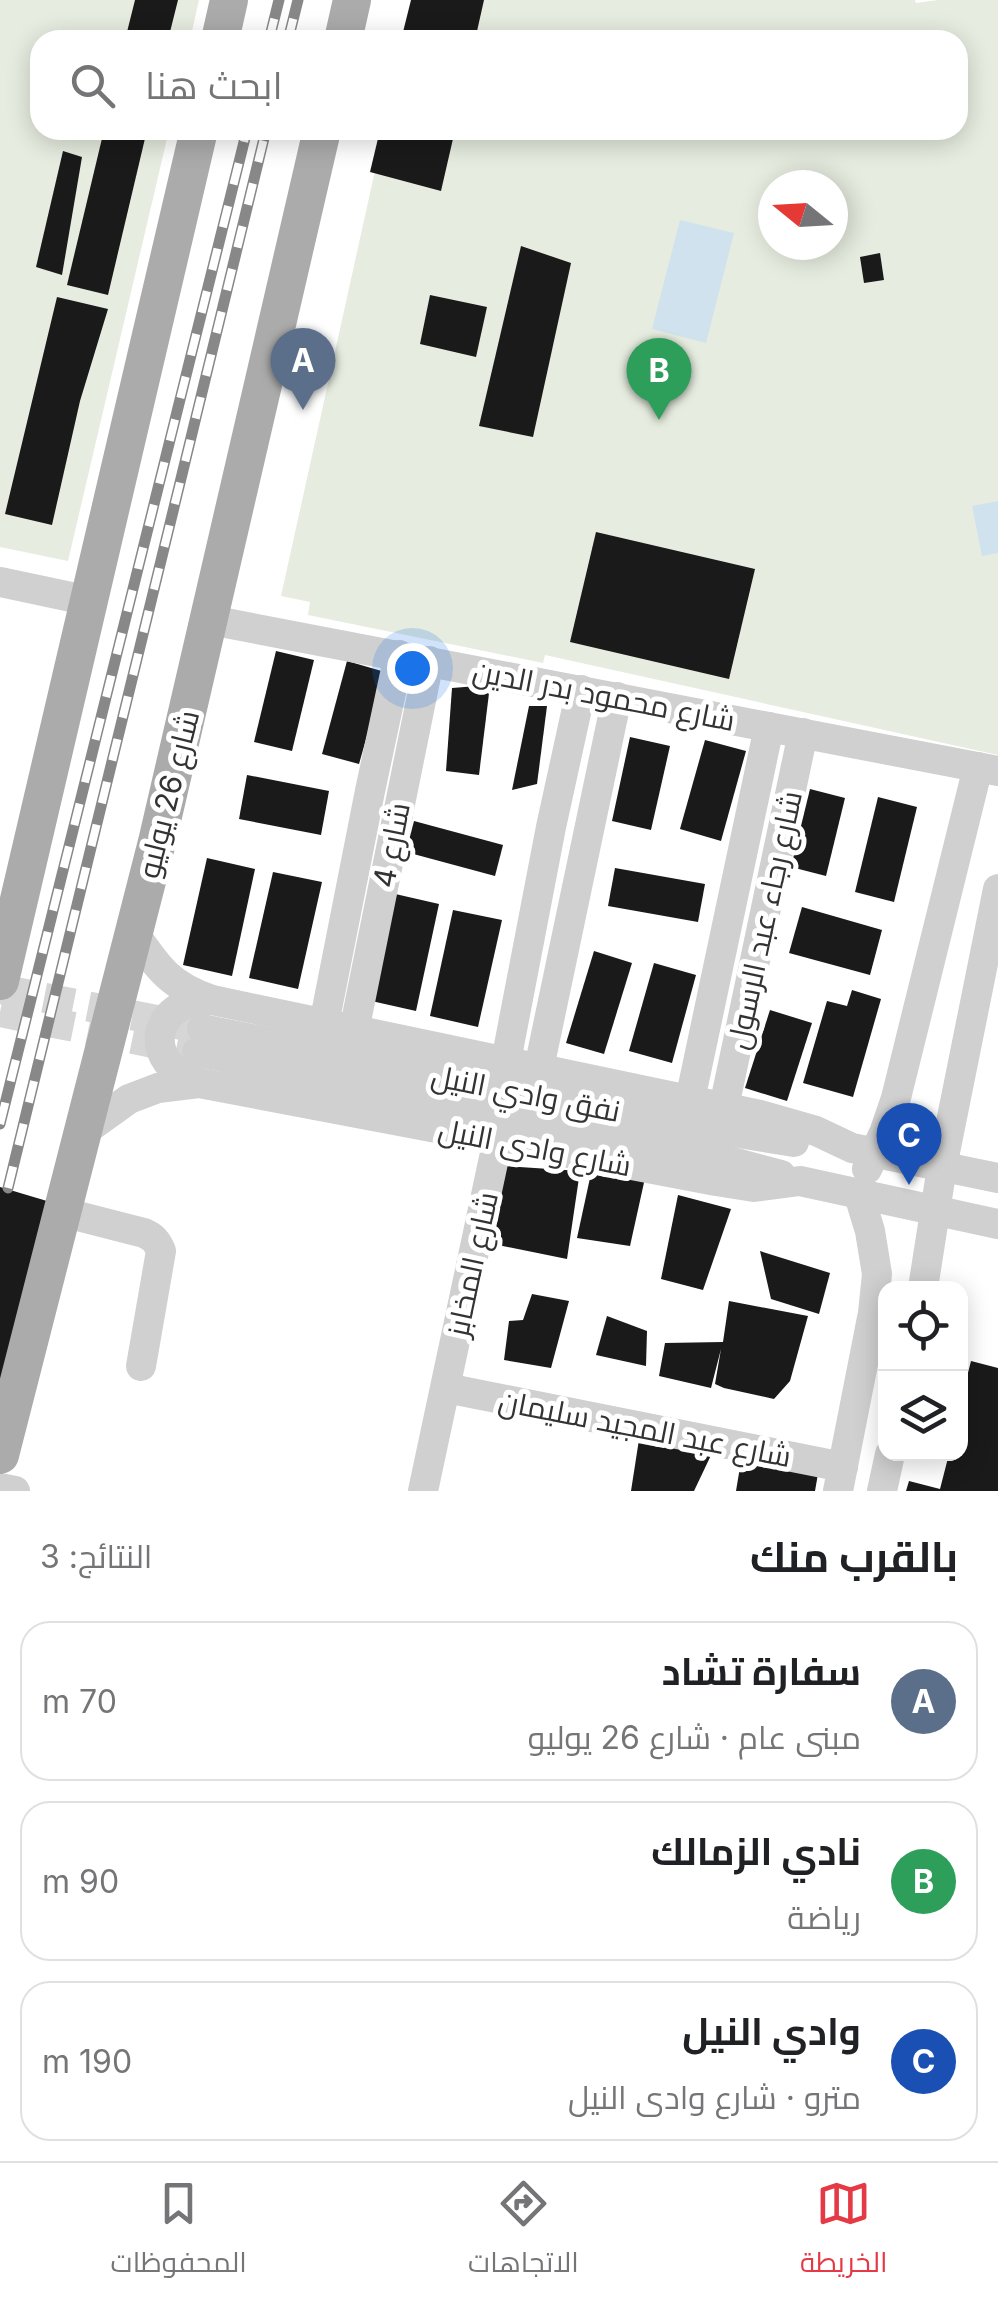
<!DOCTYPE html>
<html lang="ar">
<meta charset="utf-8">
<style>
:root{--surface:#fff;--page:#f2f2f2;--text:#202124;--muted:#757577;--line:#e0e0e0;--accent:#e63946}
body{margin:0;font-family:Inter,Cairo,sans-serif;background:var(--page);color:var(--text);direction:rtl}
.controls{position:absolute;right:30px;bottom:30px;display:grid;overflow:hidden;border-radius:20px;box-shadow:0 5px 25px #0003}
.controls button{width:90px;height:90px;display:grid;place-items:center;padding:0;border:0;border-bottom:2px solid var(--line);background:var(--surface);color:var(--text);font:50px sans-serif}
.compass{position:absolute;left:758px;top:170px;width:90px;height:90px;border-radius:50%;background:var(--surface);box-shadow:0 5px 25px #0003;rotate:288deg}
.you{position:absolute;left:412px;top:668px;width:35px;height:35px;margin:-25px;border:8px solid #fff;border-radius:50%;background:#1a73e8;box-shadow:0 0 0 15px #1a73e833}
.badge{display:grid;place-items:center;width:65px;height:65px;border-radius:50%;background:var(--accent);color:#fff;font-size:32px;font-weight:700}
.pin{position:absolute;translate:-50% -82px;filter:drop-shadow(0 2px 5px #0008)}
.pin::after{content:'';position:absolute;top:52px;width:35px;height:30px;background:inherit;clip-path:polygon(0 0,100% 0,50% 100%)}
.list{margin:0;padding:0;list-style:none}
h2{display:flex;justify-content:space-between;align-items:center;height:130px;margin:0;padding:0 40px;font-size:42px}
h2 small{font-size:32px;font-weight:400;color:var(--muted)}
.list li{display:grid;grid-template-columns:65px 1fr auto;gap:30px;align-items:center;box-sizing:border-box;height:160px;margin:0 20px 20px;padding:0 20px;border:2px solid var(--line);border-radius:30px}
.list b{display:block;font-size:38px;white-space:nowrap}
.list p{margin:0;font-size:32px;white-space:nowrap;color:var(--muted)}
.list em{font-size:32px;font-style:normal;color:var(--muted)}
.icon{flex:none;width:55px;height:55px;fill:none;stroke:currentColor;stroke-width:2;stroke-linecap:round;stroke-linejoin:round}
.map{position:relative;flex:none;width:998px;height:1491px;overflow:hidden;direction:ltr}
.search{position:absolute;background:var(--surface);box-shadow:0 5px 25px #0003;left:30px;right:30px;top:30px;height:110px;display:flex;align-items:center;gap:25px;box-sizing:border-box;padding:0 35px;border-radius:30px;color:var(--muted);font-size:38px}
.sheet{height:670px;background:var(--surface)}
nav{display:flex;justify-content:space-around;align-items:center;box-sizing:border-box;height:140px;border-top:2px solid var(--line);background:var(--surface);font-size:28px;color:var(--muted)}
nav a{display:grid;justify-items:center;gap:5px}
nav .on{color:var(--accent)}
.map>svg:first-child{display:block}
.green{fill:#e6ecdf;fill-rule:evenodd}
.water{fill:#cfe2ee}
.building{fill:#1a1a1a}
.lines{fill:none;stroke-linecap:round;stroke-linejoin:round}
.minor-tunnel{stroke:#d6d6d6;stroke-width:30;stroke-dasharray:30 15;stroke-linecap:butt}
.minor{stroke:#d0d0d0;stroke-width:30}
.major{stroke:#ababab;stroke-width:38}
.rail-casing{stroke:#888;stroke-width:11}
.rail{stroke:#fff;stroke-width:8;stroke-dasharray:22;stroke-linecap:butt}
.labels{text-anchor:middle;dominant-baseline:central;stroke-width:10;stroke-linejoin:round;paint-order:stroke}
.street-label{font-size:30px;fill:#333;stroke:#fff}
</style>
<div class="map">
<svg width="998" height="1491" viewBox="0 0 998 1491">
<rect width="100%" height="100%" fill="#fff"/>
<!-- green -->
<g class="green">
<path d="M0,0H199L190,40H40V130H169L68,561L0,547Z"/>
<path d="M413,0H915L916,3L938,0H998V755L545,655L543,663L308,615L310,602L281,596L384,130H958V40H404ZM773,185H833V245H773Z"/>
</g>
<!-- water -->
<g class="water">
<path d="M680,220L734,233L706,343L652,329Z"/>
<path d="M998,501V553L982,556L972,506Z"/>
</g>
<!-- building -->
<g class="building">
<path d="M135,0H178L168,40H125Z"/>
<path d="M411,0H484L475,40H401Z"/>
<path d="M104,130H147L108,295L67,285Z"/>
<path d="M380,130H455L441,191L370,172Z"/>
<path d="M63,151L82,157L62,275L36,267Z"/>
<path d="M521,246L571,263L533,437L479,426Z"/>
<path d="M880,253L884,280L864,283L860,257Z"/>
<path d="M430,295L487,307L476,357L420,344Z"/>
<path d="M57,297L108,309L80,401L52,525L5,514Z"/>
<path d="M596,532L755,569L729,679L570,642Z"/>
<path d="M276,651L314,660L292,751L254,742Z"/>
<path d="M347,661L385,672L359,764L322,754Z"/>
<path d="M490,685L479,775L446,771L452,688Z"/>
<path d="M529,706H547L537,784L512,790Z"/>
<path d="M630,737L670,746L651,830L612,821Z"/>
<path d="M705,740L746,751L721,841L680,829Z"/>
<path d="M247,775L329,791L321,835L239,819Z"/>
<path d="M810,789L845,798L826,876L791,867Z"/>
<path d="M878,797L917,807L894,902L855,892Z"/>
<path d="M414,821L503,845L495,876L406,852Z"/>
<path d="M207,858L255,869L232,976L183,965Z"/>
<path d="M615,868L705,884L698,922L608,906Z"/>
<path d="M273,872L322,882L298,989L249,978Z"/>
<path d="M391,893L439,904L416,1011L367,1000Z"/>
<path d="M802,907L882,930L870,975L789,953Z"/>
<path d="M453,910L502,920L478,1027L430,1016Z"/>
<path d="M594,951L632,963L604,1054L566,1043Z"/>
<path d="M654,963L696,975L672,1063L629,1051Z"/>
<path d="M852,990L881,999L853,1097L803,1083L827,1001L847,1006Z"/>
<path d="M770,1010L812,1023L787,1101L745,1088Z"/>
<path d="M593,1164L645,1178L630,1246L577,1238Z"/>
<path d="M504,1166L580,1171L567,1259L488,1243Z"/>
<path d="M0,1187L47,1201L0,1388Z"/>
<path d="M678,1195L731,1209L703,1290L661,1279Z"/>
<path d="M760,1251L830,1273L819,1314L771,1299Z"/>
<path d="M532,1294L569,1301L551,1368L504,1360L509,1321L523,1320Z"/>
<path d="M729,1301L808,1316L790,1381L774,1399L724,1388L715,1384L721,1349L711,1388L659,1376L665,1343L723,1342Z"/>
<path d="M607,1316L647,1331L646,1366L596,1355Z"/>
<path d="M971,1361L998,1368V1491H906L909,1481L940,1489L949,1454H960V1404Z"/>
<path d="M640,1433L713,1451L694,1491H631Z"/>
<path d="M742,1455L819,1468L815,1491H736Z"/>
</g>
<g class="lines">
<!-- minor-tunnel -->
<g class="minor-tunnel">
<path d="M0,989L202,1029"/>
<path d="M0,1012L197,1052"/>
</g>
<!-- minor -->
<g class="minor">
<path d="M0,582L90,601"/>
<path d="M210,620L998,771"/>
<path d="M134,933C158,968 170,986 212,1000L760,1115L816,1131L852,1148L998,1178"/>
<path d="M324,1024L370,791L399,655"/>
<path d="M202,1029L671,1122L794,1142"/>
<path d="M354,1031L429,661"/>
<path d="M197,1052L710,1156L781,1175"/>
<path d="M506,1061L551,827L581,690"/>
<path d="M539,1068L617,697"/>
<path d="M199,1083C140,1064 150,999 212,1000"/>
<path d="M690,1100L769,727"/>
<path d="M724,1107L803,733"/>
<path d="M83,1132L129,1099L158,1088L199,1083L716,1181L754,1187L800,1181L998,1224"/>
<path d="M867,1169L884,1133L896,1098L978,767"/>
<path d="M62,1212L144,1233C153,1237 157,1241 161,1251L141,1366"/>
<path d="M923,1288L942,1167L998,889"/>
<path d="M446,1388L843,1467"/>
<path d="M0,1488L15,1491"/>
<path d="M423,1491L498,1139"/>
<path d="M838,1491L873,1313L877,1274L870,1231L859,1195"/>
<path d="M882,1491L890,1454"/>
</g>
<!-- major -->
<g class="major">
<path d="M220,40L229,0"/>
<path d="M343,40L352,0"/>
<path d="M0,981L199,130"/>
<path d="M0,1455L157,842L322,130"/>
</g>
<defs>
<g id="rail">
<path d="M269,40L279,0"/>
<path d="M288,40L298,0"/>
<path d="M0,1124L247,130"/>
<path d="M8,1188L266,130"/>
</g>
</defs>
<!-- rail casing -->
<use href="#rail" class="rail-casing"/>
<!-- rail -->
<use href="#rail" class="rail"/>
</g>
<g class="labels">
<!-- street labels -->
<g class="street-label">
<text transform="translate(604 695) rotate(11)">شارع محمود بدر الدين</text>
<text transform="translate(168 794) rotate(-76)">شارع 26 يوليو</text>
<text transform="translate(391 845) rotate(-79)">شارع 4</text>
<text transform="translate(764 920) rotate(-78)">شارع رجاء عبد الرسول</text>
<text transform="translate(526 1093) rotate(11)">نفق وادي النيل</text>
<text transform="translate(535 1147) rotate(11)">شارع وادى النيل</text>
<text transform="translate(472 1264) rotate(-78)">شارع المخابز</text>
<text transform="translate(645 1428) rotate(11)">شارع عبد المجيد سليمان</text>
</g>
</g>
</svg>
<div class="controls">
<button><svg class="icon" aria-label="locate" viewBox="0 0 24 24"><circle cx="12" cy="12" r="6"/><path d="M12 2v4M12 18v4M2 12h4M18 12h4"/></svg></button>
<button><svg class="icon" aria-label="layers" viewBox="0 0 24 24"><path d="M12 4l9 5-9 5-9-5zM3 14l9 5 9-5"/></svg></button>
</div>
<svg class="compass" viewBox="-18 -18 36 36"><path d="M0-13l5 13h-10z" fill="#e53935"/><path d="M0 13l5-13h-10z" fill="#757577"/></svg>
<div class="you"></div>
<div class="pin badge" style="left:303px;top:410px;background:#5c6f8a">A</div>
<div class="pin badge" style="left:659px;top:420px;background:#2e9e5b">B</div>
<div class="pin badge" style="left:909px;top:1185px;background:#1a4fb4">C</div>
<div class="search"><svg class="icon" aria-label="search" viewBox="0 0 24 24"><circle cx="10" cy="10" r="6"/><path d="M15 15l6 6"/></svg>ابحث هنا</div>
</div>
<section class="sheet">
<h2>بالقرب منك<small>النتائج: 3</small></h2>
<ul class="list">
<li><span class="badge" style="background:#5c6f8a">A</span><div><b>سفارة تشاد</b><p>مبنى عام · شارع 26 يوليو</p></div><em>70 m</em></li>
<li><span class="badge" style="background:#2e9e5b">B</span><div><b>نادي الزمالك</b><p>رياضة</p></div><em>90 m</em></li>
<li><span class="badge" style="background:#1a4fb4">C</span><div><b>وادي النيل</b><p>مترو · شارع وادى النيل</p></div><em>190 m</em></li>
</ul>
</section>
<nav>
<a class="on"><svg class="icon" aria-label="map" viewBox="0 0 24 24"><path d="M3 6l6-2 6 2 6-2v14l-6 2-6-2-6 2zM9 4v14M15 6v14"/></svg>الخريطة</a>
<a><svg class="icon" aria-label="directions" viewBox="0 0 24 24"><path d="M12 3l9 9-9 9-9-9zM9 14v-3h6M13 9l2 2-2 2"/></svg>الاتجاهات</a>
<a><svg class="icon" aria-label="saved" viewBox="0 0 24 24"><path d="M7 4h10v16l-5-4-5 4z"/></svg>المحفوظات</a>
</nav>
